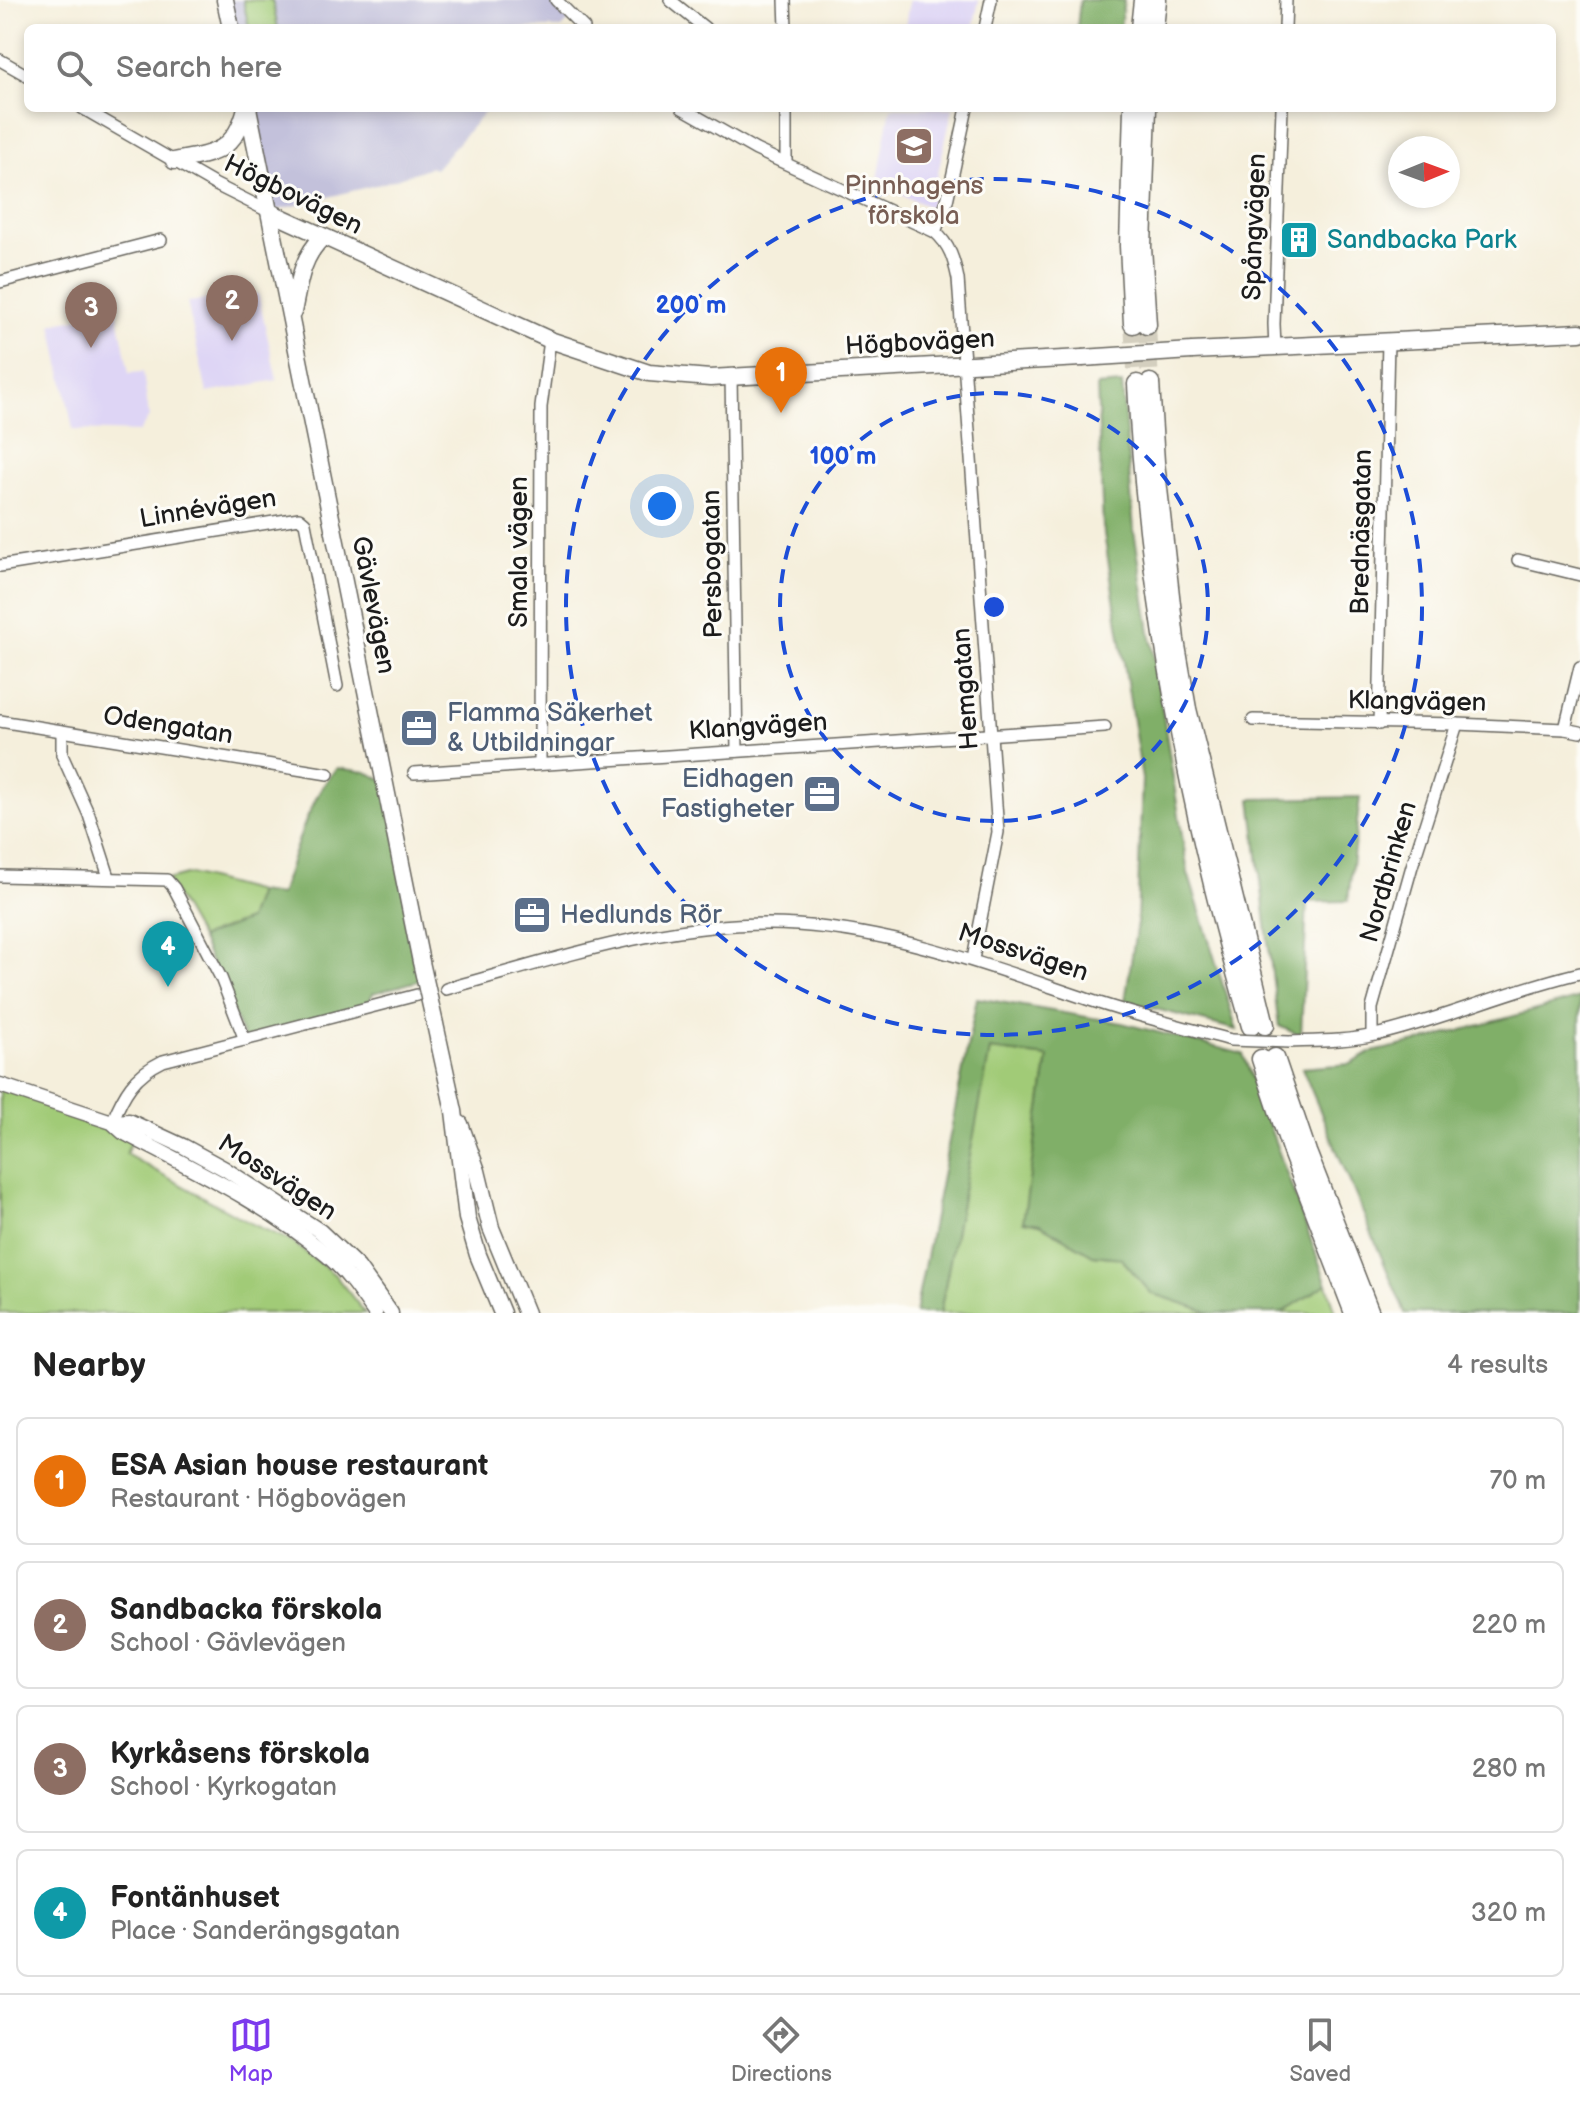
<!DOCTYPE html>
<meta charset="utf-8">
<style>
:root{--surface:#fff;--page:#f2f2f2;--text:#222;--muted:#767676;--line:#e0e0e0;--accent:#7c3aed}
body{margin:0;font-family:"Balsamiq Sans",sans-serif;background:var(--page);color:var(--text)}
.compass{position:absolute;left:1388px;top:136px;width:72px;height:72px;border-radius:50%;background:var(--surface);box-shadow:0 4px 12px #0003;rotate:89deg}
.you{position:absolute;left:662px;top:506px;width:28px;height:28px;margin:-20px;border:6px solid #fff;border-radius:50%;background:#1a73e8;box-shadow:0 0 0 12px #1a73e833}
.badge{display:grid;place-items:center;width:52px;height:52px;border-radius:50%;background:var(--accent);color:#fff;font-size:26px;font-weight:700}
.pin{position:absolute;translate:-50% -66px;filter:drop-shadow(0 2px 4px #0008)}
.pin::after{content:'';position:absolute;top:42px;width:28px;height:24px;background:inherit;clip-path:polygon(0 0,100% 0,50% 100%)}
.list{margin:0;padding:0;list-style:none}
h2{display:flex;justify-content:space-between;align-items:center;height:104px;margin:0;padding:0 32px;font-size:34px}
h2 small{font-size:26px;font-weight:400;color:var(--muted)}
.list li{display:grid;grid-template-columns:52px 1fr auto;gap:24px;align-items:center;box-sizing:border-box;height:128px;margin:0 16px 16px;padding:0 16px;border:2px solid var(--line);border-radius:12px}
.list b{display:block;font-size:30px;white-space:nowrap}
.list p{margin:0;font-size:26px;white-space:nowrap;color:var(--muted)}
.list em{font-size:26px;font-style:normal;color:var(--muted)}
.icon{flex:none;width:44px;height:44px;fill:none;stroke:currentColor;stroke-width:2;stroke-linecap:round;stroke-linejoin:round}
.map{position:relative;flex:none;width:1580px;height:1313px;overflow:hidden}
.search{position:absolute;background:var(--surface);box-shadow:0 4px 12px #0003;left:24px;right:24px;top:24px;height:88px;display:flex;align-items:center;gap:20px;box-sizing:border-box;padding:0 28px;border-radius:12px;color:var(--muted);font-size:30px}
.sheet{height:680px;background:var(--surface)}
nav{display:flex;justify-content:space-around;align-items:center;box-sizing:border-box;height:112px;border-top:2px solid var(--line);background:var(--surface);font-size:22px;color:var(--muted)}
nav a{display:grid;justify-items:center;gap:4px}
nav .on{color:var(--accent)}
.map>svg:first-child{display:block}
.built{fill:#ded5f5}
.industrial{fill:#c3c1db}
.green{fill:#a1cb77;stroke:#5e744a;stroke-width:2}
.forest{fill:#80af68;stroke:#4e6642;stroke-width:2}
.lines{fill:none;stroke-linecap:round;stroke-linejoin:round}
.trunk-tunnel{stroke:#d4cfbf;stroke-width:18;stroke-dasharray:18 9;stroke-linecap:butt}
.minor-casing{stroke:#68665f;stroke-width:14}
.tertiary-casing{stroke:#68665f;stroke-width:17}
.secondary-casing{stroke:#68665f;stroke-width:19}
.trunk-casing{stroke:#68665f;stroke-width:21}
.minor{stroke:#fff;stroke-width:11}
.tertiary{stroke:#fff;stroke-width:14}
.secondary{stroke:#fff;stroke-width:16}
.trunk{stroke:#fff;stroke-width:18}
.minor-bridge-casing{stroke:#68665f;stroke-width:14;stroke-linecap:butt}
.secondary-bridge-casing{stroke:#68665f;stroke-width:19;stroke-linecap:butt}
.minor-bridge{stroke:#fff;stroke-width:11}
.secondary-bridge{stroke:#fff;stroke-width:16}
.ring{fill:none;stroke:#1d4ed8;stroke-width:4;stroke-dasharray:14 10}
.labels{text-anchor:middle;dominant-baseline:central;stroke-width:6;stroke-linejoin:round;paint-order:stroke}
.education-label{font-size:26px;fill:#785e54;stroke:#fdfcf7}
.street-label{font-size:26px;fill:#1c1c1c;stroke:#fdfcf7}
.culture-label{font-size:26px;fill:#0d838f;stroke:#fdfcf7;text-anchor:start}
.service-label{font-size:26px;fill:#4e5e75;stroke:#fdfcf7;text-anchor:start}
.centre{fill:#1d4ed8;stroke:#fdfcf7;stroke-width:4}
.ring-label{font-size:24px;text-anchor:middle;font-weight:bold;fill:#1d4ed8;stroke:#fdfcf7;stroke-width:6;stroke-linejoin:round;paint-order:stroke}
</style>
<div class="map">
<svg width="1580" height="1313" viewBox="0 0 1580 1313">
<rect width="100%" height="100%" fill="#fdfcf7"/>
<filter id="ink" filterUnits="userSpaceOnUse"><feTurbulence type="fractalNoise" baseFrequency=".0125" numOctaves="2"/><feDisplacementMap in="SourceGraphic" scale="16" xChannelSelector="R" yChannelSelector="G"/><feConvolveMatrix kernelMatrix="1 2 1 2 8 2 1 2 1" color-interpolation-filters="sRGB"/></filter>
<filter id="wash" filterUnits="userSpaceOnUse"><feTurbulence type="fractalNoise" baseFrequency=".006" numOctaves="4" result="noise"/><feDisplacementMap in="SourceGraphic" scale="32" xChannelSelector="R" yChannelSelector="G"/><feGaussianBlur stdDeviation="1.8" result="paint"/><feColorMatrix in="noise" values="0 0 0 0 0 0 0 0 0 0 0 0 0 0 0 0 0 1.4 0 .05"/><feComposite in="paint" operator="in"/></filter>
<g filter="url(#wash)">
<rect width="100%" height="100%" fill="#f5efdc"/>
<!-- built -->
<g class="built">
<path d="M909,0H979L973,28H905Z"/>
<path d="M891,108H953L930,207L877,185Z"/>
<path d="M258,294L277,380L207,393L187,302Z"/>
<path d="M117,310L129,373L143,372L149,417L139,432L73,430L52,324Z"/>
</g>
<!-- industrial -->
<g class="industrial">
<path d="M225,0H556L573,17L562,28H231Z"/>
<path d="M248,108H488L435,169L430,167L387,182L270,212Z"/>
</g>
<!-- green -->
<g class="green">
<path d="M243,0H272L278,28H249Z"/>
<path d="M190,874L258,892L248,920L200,938L167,880Z"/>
<path d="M989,1050L1048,1057L1024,1221L1040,1224L1093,1255L1121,1258L1151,1293L1212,1313H940Z"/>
<path d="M0,1085L133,1137L126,1154L250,1223L289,1240L334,1274L365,1313H0Z"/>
<path d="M1327,1284L1336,1313H1281Z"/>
</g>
<!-- forest -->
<g class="forest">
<path d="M1080,0H1124L1120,28H1077Z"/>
<path d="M1122,384L1134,530L1188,873L1237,1030L1125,1001L1137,923L1142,779L1103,527L1097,386Z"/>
<path d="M337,768L366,772L384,780L425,979L373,993L366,1008L245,1040L200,938L248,920L258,892L280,895C294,856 308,798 337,768Z"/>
<path d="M1360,797L1348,901L1307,902L1301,1036L1279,1026C1268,951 1261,875 1251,799Z"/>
<path d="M977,998L1122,1023L1243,1054L1327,1284L1281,1313H1212L1151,1293L1121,1258L1093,1255L1040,1224L1023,1221L1048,1057L990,1050L940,1313H915Z"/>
<path d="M1580,998V1313H1405L1302,1068L1351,1064L1372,1052L1426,1040Z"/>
</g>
</g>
<g filter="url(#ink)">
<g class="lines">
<!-- trunk-tunnel -->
<g class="trunk-tunnel">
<path d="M1133,324L1137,384"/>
<path d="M1147,325L1150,383"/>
</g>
<defs>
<g id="minor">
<path d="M556,0L584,28"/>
<path d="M670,0L705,28"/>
<path d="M785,0L786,28"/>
<path d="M985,28L991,0"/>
<path d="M1285,28L1286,0"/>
<path d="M0,60L28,76"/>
<path d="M82,108L214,184L270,212"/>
<path d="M682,108L756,150L935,232C950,245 954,260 958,279L998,832L973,959"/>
<path d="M786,108V163"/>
<path d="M935,232L947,201L967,108"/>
<path d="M0,282L161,240"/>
<path d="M1275,348L1274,324L1282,108"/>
<path d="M731,376L737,751"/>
<path d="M1518,560L1580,575"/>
<path d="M0,566L299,518L305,523L337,686"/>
<path d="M1253,720L1457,724L1565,729L1580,732"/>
<path d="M0,721L328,774"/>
<path d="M1379,724L1388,341"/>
<path d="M1565,729L1580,667"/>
<path d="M62,731V755L89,815L109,877"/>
<path d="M540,764L541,407L550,340"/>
<path d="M414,773L1105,727"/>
<path d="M0,876L167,880L174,888L221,978L245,1040"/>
<path d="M446,989C560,958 677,917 797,925C904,932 1002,971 1102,1004C1145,1018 1188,1028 1231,1040"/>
<path d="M1372,1035V1008L1412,866L1457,724"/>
<path d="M1290,1042C1318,1041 1347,1041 1375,1035C1445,1019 1510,989 1580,973"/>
<path d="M112,1122C124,1093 134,1075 163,1061L417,995"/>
</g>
<g id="tertiary">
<path d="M0,1085L112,1122L123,1132C193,1169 268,1204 328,1256C347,1272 361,1293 375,1313"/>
<path d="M112,1122L129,1121L183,1146L225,1169L320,1231L358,1267L391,1313"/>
</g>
<g id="secondary">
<path d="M225,0L231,28"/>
<path d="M248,108L421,962"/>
<path d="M174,161C214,154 235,152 246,108"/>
<path d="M270,212L550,340L649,373L710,378L1082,358"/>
<path d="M293,312C299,284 301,258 322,238"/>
<path d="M1192,351L1580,332"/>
<path d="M435,1024L454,1111L467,1218L478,1255L502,1313"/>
<path d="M460,1124L477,1171L491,1228L526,1313"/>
</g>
<g id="trunk">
<path d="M1140,28L1143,0"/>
<path d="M1154,28L1157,0"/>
<path d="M1133,324L1129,246L1133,108"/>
<path d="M1147,325L1142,247L1147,108"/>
<path d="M1150,383L1155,462L1175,640L1187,709L1265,1025"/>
<path d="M1137,384C1148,603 1190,816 1251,1026"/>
<path d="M1275,1058L1307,1152L1370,1313"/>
<path d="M1261,1059L1292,1152L1354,1313"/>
</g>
</defs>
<!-- minor casing -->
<use href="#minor" class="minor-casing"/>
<!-- tertiary casing -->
<use href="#tertiary" class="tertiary-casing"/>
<!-- secondary casing -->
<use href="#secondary" class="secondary-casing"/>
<!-- trunk casing -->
<use href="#trunk" class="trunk-casing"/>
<!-- minor -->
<use href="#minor" class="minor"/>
<!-- tertiary -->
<use href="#tertiary" class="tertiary"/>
<!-- secondary -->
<use href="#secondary" class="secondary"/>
<!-- trunk -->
<use href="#trunk" class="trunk"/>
<defs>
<path id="minor-bridge" d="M1231,1040L1290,1042"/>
<g id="secondary-bridge">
<path d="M1082,358L1192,351"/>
<path d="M421,962L435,1024"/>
</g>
</defs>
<!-- minor-bridge casing -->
<use href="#minor-bridge" class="minor-bridge-casing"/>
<!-- secondary-bridge casing -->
<use href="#secondary-bridge" class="secondary-bridge-casing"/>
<!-- minor-bridge -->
<use href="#minor-bridge" class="minor-bridge"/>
<!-- secondary-bridge -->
<use href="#secondary-bridge" class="secondary-bridge"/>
</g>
</g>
<!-- distance rings -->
<g class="ring">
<circle cx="994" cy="607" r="214"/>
<circle cx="994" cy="607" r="428"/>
</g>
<!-- icons -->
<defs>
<symbol id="school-square" viewBox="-11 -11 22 22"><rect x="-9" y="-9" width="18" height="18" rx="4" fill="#8d6e63" stroke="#fdfcf7"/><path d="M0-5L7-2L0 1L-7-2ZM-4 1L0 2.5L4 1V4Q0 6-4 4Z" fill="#fff"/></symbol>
<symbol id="building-square" viewBox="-11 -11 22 22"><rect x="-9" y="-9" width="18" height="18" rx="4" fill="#0f9aa8" stroke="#fdfcf7"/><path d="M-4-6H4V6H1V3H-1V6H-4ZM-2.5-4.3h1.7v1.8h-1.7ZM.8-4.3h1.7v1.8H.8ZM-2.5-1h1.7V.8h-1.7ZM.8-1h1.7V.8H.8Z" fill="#fff"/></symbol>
<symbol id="office-square" viewBox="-11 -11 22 22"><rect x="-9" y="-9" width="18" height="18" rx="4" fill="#5c6f8a" stroke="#fdfcf7"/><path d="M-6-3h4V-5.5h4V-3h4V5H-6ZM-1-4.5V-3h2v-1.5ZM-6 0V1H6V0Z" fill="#fff"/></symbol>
</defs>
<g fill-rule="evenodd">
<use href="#school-square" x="892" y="124" width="44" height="44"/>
<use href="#building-square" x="1277" y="218" width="44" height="44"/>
<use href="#office-square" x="397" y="706" width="44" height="44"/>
<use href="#office-square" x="800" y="772" width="44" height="44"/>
<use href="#office-square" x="510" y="893" width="44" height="44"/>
</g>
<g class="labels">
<!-- education labels -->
<g class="education-label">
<text x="914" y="186">Pinnhagens<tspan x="914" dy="30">förskola</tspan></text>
</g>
<!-- street labels -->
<g class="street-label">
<text transform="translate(293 195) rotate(26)">Högbovägen</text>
<text transform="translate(1255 227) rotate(-88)">Spångvägen</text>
<text transform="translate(920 343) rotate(-3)">Högbovägen</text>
<text transform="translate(208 509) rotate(-9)">Linnévägen</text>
<text transform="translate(1362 532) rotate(-89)">Brednäsgatan</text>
<text transform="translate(519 552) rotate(-90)">Smala vägen</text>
<text transform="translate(713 564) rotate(-91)">Persbogatan</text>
<text transform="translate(373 605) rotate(79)">Gävlevägen</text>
<text transform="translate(966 689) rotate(-94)">Hemgatan</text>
<text transform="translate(1417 702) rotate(1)">Klangvägen</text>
<text transform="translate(168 726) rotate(9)">Odengatan</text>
<text transform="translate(758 727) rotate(-4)">Klangvägen</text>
<text transform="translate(1389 872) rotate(-74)">Nordbrinken</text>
<text transform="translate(1023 953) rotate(18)">Mossvägen</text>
<text transform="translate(277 1178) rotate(33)">Mossvägen</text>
</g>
<!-- culture labels -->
<g class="culture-label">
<text x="1327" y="240">Sandbacka Park</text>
</g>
<!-- service labels -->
<g class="service-label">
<text x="447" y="713">Flamma Säkerhet<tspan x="447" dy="30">&amp; Utbildningar</tspan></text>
<text x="794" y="779" text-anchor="end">Eidhagen<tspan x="794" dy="30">Fastigheter</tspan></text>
<text x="560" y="915">Hedlunds Rör</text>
</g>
</g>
<circle cx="994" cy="607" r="12" class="centre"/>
<g class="ring-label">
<text x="691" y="313">200 m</text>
<text x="843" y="464">100 m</text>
</g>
</svg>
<svg class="compass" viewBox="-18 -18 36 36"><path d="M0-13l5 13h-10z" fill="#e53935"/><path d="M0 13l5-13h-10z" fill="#767676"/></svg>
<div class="you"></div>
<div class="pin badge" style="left:781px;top:413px;background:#e8710a">1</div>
<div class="pin badge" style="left:232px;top:341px;background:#8d6e63">2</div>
<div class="pin badge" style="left:91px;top:348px;background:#8d6e63">3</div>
<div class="pin badge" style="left:168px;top:987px;background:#0f9aa8">4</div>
<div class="search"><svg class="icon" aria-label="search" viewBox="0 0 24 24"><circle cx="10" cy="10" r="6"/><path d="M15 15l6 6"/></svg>Search here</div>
</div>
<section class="sheet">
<h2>Nearby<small>4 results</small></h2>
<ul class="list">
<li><span class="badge" style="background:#e8710a">1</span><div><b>ESA Asian house restaurant</b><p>Restaurant · Högbovägen</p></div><em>70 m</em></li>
<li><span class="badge" style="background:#8d6e63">2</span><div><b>Sandbacka förskola</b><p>School · Gävlevägen</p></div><em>220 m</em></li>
<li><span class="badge" style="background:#8d6e63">3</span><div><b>Kyrkåsens förskola</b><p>School · Kyrkogatan</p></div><em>280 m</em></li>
<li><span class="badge" style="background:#0f9aa8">4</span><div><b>Fontänhuset</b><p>Place · Sanderängsgatan</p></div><em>320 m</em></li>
</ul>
</section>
<nav>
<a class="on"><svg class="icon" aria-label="map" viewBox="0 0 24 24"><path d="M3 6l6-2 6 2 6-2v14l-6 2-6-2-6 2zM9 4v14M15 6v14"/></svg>Map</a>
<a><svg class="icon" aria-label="directions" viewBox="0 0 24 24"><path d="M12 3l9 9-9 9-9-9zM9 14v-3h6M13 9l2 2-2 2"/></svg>Directions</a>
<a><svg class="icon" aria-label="saved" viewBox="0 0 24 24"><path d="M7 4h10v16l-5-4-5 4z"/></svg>Saved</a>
</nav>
